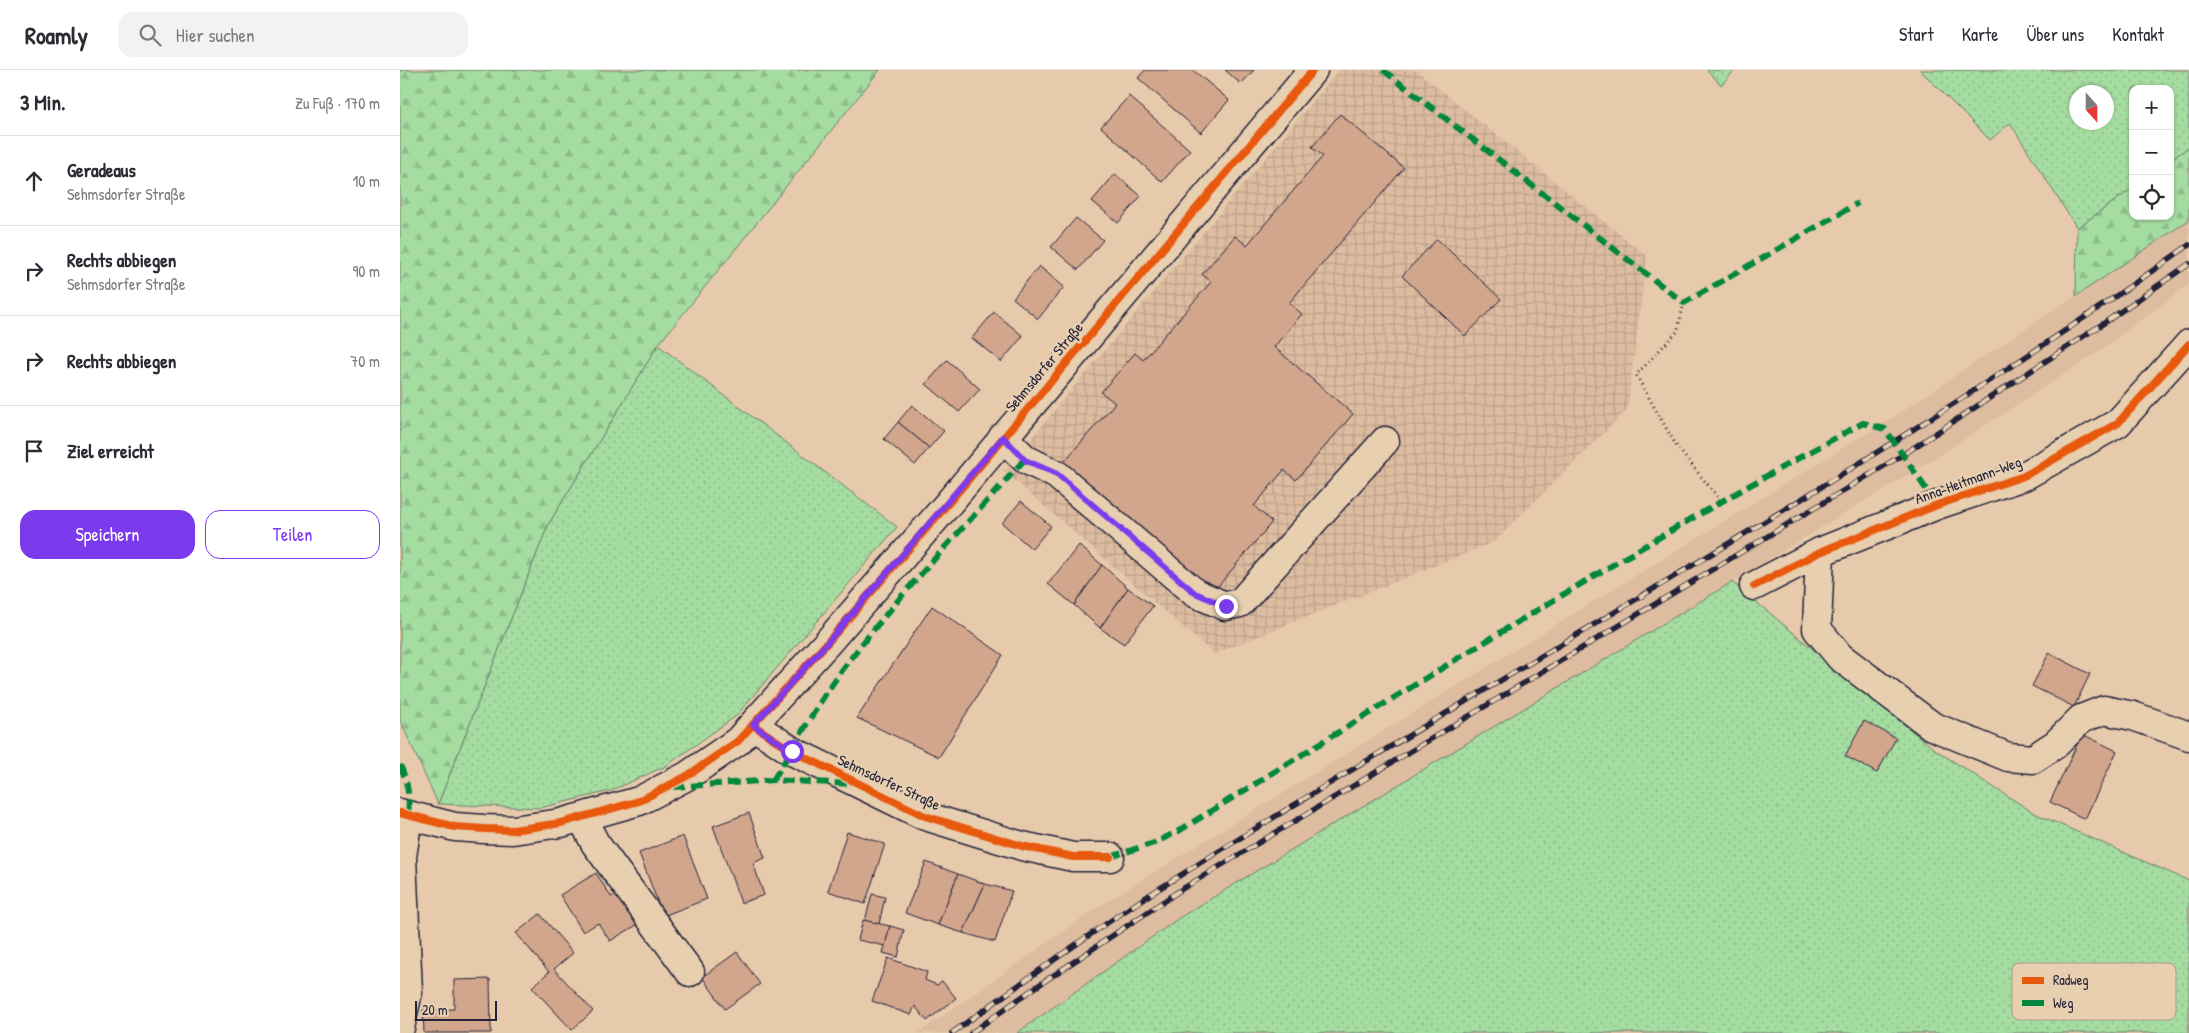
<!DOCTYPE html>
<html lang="de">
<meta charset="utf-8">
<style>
:root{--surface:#fff;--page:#f2f2f3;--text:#2b2b33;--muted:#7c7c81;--line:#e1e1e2;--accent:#7c3aed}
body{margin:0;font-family:"Patrick Hand",sans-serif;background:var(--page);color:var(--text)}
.controls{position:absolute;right:15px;top:15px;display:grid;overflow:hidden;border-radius:10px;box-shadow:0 1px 4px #0004}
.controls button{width:45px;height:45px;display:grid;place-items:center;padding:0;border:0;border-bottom:1px solid var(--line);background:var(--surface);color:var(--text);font:25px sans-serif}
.compass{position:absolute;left:1669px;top:15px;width:45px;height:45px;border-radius:50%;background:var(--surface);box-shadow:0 1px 4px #0004;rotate:159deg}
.scale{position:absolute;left:15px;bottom:12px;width:82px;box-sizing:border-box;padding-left:5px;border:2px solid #22223b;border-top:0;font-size:14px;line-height:18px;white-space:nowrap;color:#22223b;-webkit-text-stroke:4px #e7cfb0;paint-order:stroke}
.stop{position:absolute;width:15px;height:15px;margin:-11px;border:4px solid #7c3aed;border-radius:50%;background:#fff}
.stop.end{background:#7c3aed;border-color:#fff;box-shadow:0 1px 5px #0008}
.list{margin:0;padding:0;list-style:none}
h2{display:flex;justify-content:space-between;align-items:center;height:65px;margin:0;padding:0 20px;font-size:21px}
h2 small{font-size:16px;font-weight:400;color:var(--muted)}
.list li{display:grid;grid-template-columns:32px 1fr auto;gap:15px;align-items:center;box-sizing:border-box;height:90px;padding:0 20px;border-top:1px solid var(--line)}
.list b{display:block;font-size:19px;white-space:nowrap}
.list p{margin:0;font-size:16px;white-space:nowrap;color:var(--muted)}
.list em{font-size:16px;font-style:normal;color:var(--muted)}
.actions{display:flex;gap:10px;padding:15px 20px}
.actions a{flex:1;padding:11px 0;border:1px solid var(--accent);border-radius:15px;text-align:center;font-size:18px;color:var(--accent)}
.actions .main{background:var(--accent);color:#fff}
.icon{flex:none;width:28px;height:28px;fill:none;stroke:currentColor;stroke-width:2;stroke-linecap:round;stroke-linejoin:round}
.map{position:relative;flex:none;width:1789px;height:963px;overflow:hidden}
header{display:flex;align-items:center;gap:30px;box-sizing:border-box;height:70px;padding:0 25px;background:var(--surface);border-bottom:1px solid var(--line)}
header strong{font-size:24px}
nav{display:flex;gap:28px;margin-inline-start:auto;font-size:18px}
.search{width:350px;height:45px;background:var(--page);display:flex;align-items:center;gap:12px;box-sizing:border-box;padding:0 18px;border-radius:15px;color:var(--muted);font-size:19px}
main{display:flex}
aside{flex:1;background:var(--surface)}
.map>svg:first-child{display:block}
.built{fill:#ddbca0}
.industrial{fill:url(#industrial-grid)}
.grass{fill:url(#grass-dots);stroke:#647f6e;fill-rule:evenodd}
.forest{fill:url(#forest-firs);stroke:#647f6e}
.building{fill:#d2a58d;stroke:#22223b}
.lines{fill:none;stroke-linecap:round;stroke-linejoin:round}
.minor-casing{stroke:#22223b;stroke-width:31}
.major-casing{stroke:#22223b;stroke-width:31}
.path{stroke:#22223b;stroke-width:3;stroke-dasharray:1 4;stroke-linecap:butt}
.minor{stroke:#e7cfb0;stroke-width:28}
.major{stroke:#e7cfb0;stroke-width:28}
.rail-casing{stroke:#22223b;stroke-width:5.5}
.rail{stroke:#e7cfb0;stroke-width:4;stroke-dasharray:11;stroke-linecap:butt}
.quiet{stroke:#00873e;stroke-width:6;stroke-dasharray:12 6;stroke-linecap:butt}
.cycleway-casing{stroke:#e7cfb0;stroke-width:11}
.cycleway{stroke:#e8590c;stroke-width:8}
.route{stroke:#7c3aed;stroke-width:6}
.labels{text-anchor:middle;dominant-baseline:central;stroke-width:5;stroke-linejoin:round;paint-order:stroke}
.street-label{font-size:15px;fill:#22223b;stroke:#e7cfb0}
.key{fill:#e7cfb0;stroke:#ac9b8d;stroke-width:1}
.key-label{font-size:14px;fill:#22223b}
</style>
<header>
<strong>Roamly</strong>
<div class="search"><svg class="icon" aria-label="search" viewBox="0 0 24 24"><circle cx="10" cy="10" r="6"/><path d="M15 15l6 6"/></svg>Hier suchen</div>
<nav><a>Start</a><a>Karte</a><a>Über uns</a><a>Kontakt</a></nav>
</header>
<main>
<aside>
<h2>3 Min.<small>Zu Fuß · 170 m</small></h2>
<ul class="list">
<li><svg class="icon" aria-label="ahead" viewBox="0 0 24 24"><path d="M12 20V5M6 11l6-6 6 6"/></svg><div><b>Geradeaus</b><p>Sehmsdorfer Straße</p></div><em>10 m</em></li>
<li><svg class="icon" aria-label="right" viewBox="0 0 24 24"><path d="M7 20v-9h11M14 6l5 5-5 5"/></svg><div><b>Rechts abbiegen</b><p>Sehmsdorfer Straße</p></div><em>90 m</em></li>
<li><svg class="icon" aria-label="right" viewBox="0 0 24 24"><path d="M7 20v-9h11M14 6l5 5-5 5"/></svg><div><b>Rechts abbiegen</b></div><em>70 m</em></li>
<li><svg class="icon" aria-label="arrive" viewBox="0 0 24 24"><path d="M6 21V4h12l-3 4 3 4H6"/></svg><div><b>Ziel erreicht</b></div></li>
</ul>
<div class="actions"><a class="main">Speichern</a><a>Teilen</a></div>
</aside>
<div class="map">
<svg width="1789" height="963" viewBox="0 0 1789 963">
<defs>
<pattern id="industrial-grid" width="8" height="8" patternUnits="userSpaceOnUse" patternTransform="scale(1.25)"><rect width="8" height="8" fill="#ddbca0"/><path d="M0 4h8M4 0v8" fill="none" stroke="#bda18b"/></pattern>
<pattern id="grass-dots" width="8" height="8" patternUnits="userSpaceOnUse" patternTransform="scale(1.25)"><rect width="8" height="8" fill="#a5dca0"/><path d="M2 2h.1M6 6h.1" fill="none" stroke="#8ebc8b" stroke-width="1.8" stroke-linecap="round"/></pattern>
<pattern id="forest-firs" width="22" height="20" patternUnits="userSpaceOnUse" patternTransform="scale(1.25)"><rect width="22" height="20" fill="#a5dca0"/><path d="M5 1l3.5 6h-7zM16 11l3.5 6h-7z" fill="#8ebc8b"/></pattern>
</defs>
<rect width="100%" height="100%" fill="#e7caab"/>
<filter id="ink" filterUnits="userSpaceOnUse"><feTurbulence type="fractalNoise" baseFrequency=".02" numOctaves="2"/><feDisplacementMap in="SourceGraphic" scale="10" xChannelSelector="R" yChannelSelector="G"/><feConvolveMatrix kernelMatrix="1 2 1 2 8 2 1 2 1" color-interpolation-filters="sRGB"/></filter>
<g filter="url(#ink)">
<!-- built -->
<path class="built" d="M1789,150V214L1698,282L1524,395L779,848L617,963H518L706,832L1495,346Z"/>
<!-- industrial -->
<path class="industrial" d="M939,0H1016L1247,186L1227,340L1094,472L814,584L604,401Z"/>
<!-- grass -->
<g class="grass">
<path d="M1307,0H1335L1321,15Z"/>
<path d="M1520,0H1789V77L1770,90V19H1733V118L1677,158L1610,53L1590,70ZM1676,22H1706V52H1676Z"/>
<path d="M258,275L497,457L336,646L266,696L210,721L140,738L38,734L148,455Z"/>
<path d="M1332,512L1534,679L1634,743L1789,811V963H617L779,848Z"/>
</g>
<!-- forest -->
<g class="forest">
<path d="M0,0H480L258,275L148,455L38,734L0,650Z"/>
<path d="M1789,77V150L1676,226L1677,158L1733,118V146H1770V90Z"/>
</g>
<!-- building -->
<g class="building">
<path d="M745,0H793L829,30L801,63L738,8Z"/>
<path d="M825,0H854L841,14Z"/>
<path d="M729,26L790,80L762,112L701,57Z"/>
<path d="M940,44L1004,98L889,233L902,244L874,277L953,344L896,410L884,400L854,436L872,452L814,521L663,393L715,333L701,322L735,283L743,290L811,212L802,204L835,166L847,175L923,86L912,77Z"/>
<path d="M715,104L741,126L718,153L692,131Z"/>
<path d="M676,148L703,170L678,200L651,177Z"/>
<path d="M1037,169L1101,229L1065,266L1002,206Z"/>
<path d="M639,196L664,217L638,249L613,228Z"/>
<path d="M594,242L623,266L601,292L572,268Z"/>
<path d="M547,290L580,319L559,342L526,314Z"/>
<path d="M512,335L544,361L529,378L498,352Z"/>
<path d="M498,352L529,378L515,395L484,369Z"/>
<path d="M621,431L651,456L632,479L602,453Z"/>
<path d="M679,475L702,495L674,535L648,514Z"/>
<path d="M702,495L728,518L700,558L674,535Z"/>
<path d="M728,518L753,536L724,574L700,558Z"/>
<path d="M532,536L603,585L539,687L457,648Z"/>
<path d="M1649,583L1690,604L1674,637L1632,616Z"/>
<path d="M1464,651L1496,668L1477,703L1445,686Z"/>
<path d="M1682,664L1717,681L1685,749L1650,732Z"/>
<path d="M349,743L365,788L353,793L364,825L341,833L313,756Z"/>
<path d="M447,762L485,774L465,834L428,821Z"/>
<path d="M283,766L307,829L263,846L239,783Z"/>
<path d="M526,792L558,804L538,855L505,843Z"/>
<path d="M196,803L211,827L220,822L240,853L210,871L198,853L183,862L160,825Z"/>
<path d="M558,804L585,814L563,863L538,855Z"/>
<path d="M585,814L612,821L595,872L563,863Z"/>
<path d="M472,824L485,827L479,854L465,851Z"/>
<path d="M140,844L173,883L154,899L193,941L172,960L132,917L149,902L116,863Z"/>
<path d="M463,850L490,856L485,876L458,870Z"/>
<path d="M490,856L504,860L498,887L483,883Z"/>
<path d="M337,882L360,914L325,939L302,907Z"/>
<path d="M488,888L527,902L525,910L537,915L542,911L556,928L527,951L515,936L511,945L472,931Z"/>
<path d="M90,909L91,963H24L23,940L54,939V910Z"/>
</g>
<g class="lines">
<defs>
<g id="minor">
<path d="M603,367L625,389L657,405L795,523L825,536L840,533L985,371"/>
<path d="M1420,482L1417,559L1440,587L1532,656L1608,687L1633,689L1656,674L1681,649L1704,640L1733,646L1789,666"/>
<path d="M1354,516L1420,482L1537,435L1624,406L1718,353L1789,274"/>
<path d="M353,655L392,681L525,746L622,776L673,787H710"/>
<path d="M182,748L195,773L290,902"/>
<path d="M0,958L8,922L2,787L8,746"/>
</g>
<path id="major" d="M0,743L55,757L84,759L113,760L161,753L239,731L287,706L338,671L427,573L547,435L913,0"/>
</defs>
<!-- minor casing -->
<use href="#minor" class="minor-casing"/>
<!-- major casing -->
<use href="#major" class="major-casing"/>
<!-- path -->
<path class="path" d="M1284,233L1277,262L1236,305L1277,377L1322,432"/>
<!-- minor -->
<use href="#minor" class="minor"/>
<!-- major -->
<use href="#major" class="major"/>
<defs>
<g id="rail">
<path d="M552,963C626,910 699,856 776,808C1113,596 1465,406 1789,175"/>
<path d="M571,963L633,919L782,819L1504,384L1707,251L1789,194"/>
</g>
</defs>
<!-- rail casing -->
<use href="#rail" class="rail-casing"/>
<!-- rail -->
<use href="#rail" class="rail"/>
<!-- quiet -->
<g class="quiet">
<path d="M983,0L1284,233L1458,133"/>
<path d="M0,695C8,713 10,727 8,746"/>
<path d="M373,710C394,677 412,643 435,610C491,532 561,461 625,389"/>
<path d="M273,717L373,710L452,714"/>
<path d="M710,787L754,773L777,762C1003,623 1228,479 1463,353L1485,359L1537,435"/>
</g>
<defs>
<g id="cycleway">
<path d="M1354,516L1420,482L1537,435L1624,406L1718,353L1789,274"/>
<path d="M353,655L392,681L525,746L622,776L673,787H710"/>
<path d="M0,743L55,757L84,759L113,760L161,753L239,731L287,706L338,671L427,573L547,435L913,0"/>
</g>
</defs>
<!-- cycleway casing -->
<use href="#cycleway" class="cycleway-casing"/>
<!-- cycleway -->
<use href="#cycleway" class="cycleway"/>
</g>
</g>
<g class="lines" filter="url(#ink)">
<!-- route -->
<path class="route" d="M392,681L353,655L427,573L603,367L625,390L657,404L795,523L826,536"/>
</g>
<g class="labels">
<!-- street labels -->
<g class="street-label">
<text transform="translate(644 297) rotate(-50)">Sehmsdorfer Straße</text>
<text transform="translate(1568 410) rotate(-20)">Anna-Heitmann-Weg</text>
<text transform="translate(489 712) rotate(25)">Sehmsdorfer Straße</text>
</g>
</g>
<!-- legend -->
<rect x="1612" y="893" width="164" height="57" rx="8" class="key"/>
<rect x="1622" y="907" width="22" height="7" fill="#e8590c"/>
<rect x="1622" y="930" width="22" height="6" fill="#00873e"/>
<g class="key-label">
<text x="1653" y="915">Radweg</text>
<text x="1653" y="938">Weg</text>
</g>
</svg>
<div class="controls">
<button>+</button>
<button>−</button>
<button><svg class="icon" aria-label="locate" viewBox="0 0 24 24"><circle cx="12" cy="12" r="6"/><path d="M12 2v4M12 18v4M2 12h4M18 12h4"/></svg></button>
</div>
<svg class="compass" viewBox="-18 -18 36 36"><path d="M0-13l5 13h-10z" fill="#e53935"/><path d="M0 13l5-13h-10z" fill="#7c7c81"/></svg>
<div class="scale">20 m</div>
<div class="stop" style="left:392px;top:681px"></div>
<div class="stop end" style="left:826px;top:536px"></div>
</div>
</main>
